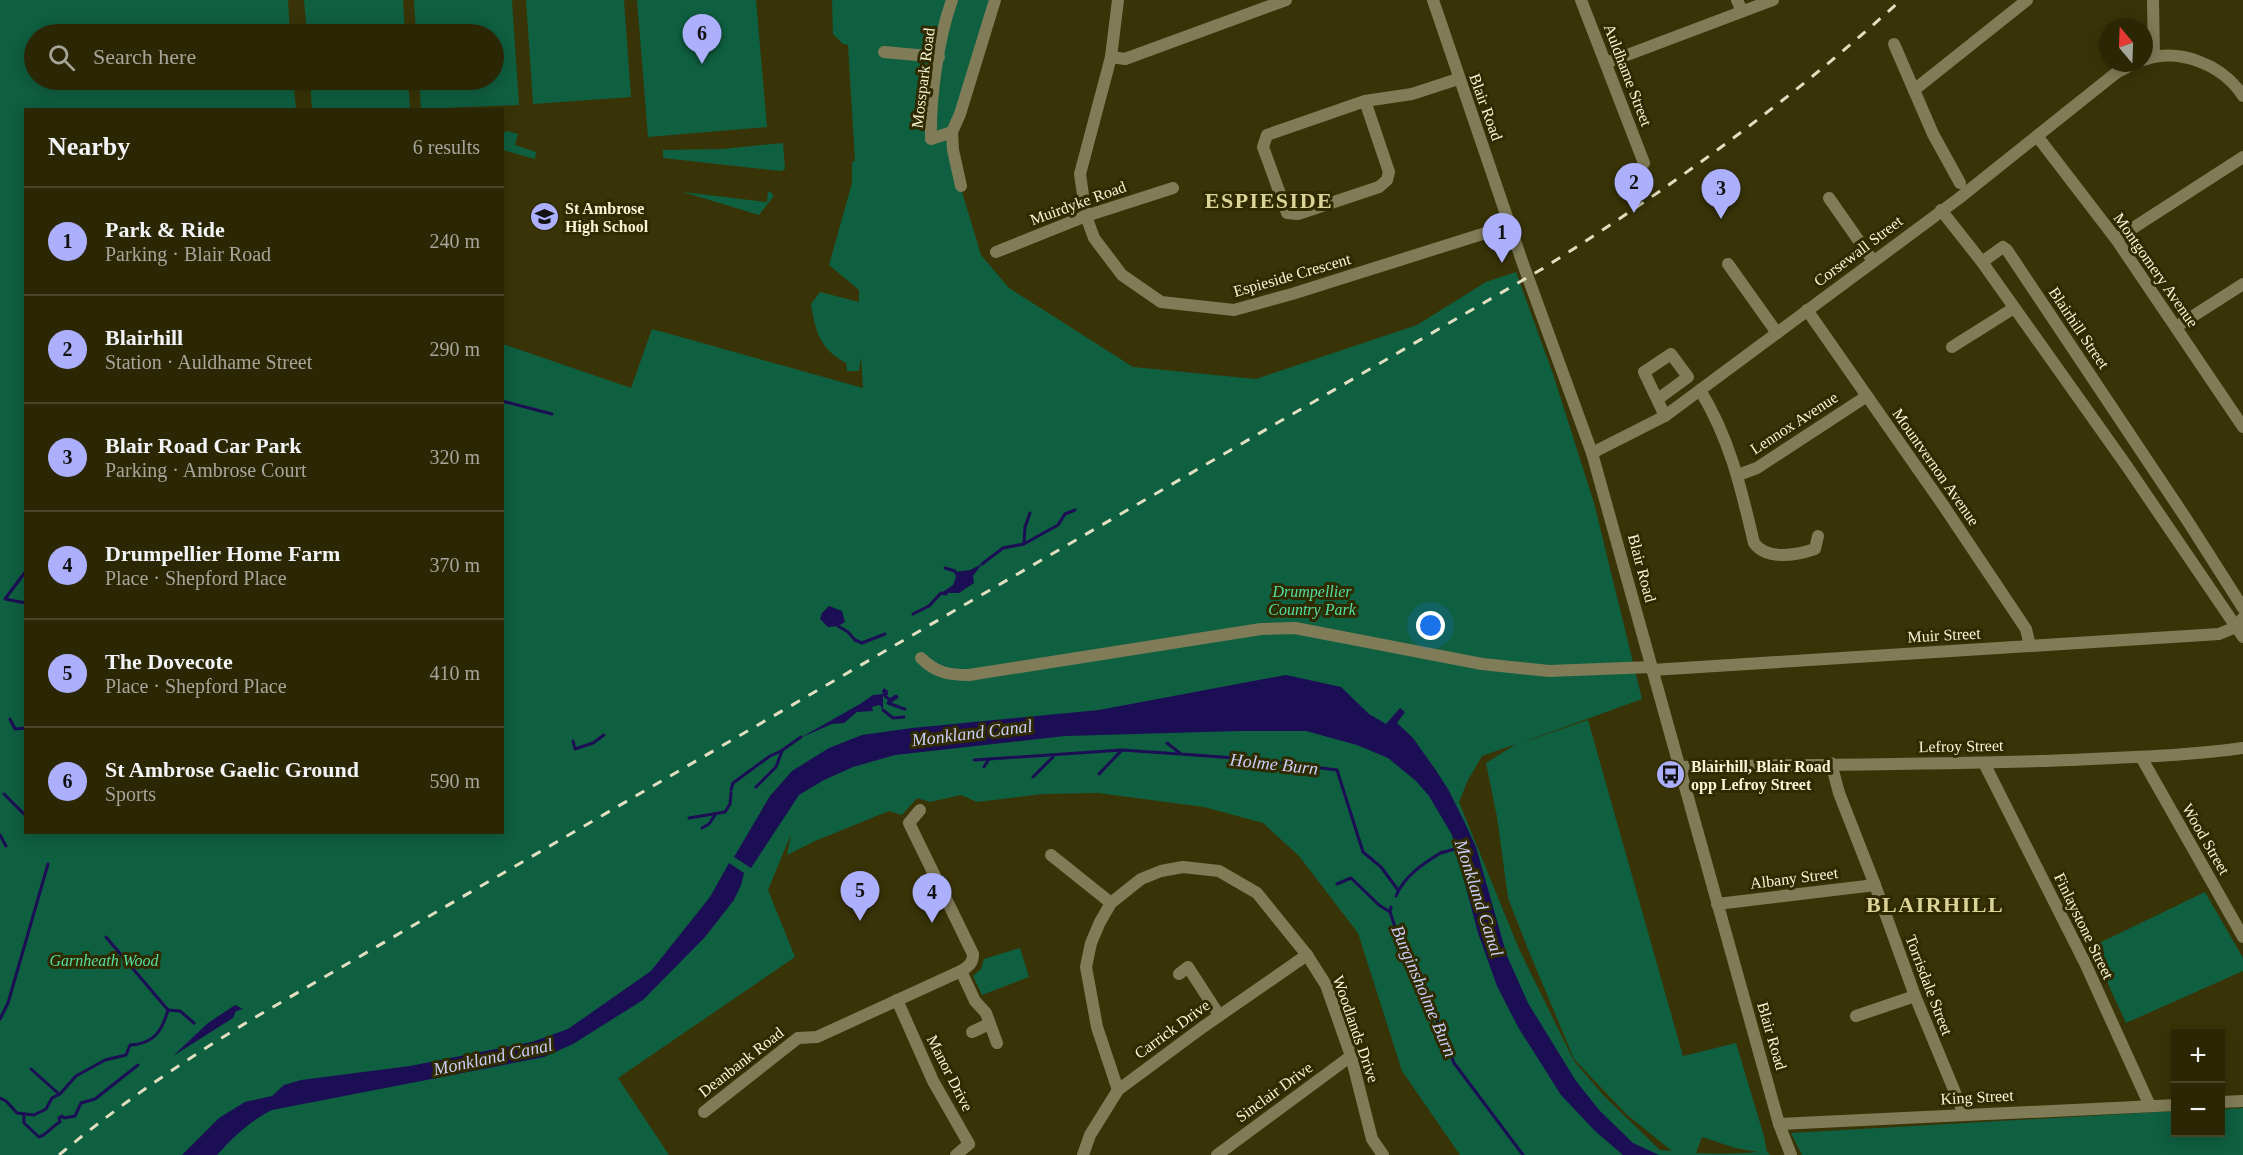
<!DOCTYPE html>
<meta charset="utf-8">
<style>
:root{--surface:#2b2705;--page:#332f0f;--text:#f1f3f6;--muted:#a6a59a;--line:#474427;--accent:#acaffb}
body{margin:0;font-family:Georgia,serif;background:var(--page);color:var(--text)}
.controls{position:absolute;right:18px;bottom:18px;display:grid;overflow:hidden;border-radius:0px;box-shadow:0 3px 15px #0003}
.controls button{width:54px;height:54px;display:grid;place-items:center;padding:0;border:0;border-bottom:2px solid var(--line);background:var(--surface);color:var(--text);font:30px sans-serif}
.compass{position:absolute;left:2099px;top:18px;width:54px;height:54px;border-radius:50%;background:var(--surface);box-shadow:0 3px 15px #0003;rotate:341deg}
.you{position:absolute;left:1431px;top:626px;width:21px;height:21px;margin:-15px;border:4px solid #fff;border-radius:50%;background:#1a73e8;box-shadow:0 0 0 9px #1a73e833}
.badge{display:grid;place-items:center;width:39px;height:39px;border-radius:50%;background:var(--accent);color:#111;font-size:20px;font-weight:700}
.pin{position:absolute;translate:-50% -50px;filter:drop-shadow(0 2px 3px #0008)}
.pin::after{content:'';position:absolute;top:32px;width:21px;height:18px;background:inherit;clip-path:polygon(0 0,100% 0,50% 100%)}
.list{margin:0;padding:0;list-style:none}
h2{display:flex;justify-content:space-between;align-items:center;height:78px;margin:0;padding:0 24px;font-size:26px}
h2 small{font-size:20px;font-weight:400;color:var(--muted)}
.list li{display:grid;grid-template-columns:39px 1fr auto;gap:18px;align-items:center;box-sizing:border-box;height:108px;padding:0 24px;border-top:2px solid var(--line)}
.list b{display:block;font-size:22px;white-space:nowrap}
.list p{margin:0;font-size:20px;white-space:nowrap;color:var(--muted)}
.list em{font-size:20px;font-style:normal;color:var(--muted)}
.icon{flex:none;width:33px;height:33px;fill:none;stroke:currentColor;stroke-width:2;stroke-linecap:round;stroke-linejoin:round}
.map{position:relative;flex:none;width:2243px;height:1155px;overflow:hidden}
.search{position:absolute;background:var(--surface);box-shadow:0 3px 15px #0003;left:24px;top:24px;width:480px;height:66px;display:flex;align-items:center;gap:15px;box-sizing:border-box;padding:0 21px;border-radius:33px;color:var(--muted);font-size:22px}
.panel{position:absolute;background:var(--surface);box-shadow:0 3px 15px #0003;left:24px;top:108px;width:480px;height:726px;border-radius:0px}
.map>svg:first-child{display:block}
.green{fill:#0f5f41;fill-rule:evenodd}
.water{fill:#1c0e54}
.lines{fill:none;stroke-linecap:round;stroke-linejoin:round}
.stream{stroke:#1c0e54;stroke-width:3}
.minor{stroke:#817c58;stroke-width:12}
.rail{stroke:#e2dfc1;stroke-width:3;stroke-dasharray:10 10;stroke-linecap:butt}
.labels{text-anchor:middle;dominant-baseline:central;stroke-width:6;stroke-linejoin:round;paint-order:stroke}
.street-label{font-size:16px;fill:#f7f4d7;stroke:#2f2a00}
.poi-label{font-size:16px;font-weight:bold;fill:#f7f4d7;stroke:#2f2a00;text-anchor:start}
.park-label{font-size:16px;font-style:italic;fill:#54dfa4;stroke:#2f2a00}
.water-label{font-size:18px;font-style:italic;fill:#cbcef9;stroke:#2f2a00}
.district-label{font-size:22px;font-weight:bold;letter-spacing:1.5px;fill:#dbd499;stroke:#2f2a00}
</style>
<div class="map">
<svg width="2243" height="1155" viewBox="0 0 2243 1155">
<rect width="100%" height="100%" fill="#393407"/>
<!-- green -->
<g class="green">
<path d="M0,0H288L290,34H34V80H293L296,109L26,110V832H502L503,344L631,388L652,329L863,388L861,357L859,371H847L846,363C820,349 815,331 811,304L820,292L859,302V290L829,265L852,183V162L855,161L848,45L843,44L833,34L832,0H992L950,152L981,255L1009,288L1133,367L1256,379L1417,325L1486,282L1516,272L1553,374L1594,503L1642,699L1518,744L1588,720L1683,1056L1736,1043L1764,1136L1767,1152L1771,1155H1460L1402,1071L1358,933L1299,856L1263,823L1204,807L1098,793L1042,794L977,802L961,795L930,802L917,798L902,815L889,811L815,841L787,855L791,834L768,890L795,957L618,1078L669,1155H0ZM1516,744L1486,763L1497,817L1508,898L1528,949L1574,1059L1626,1114L1672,1151L1660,1150L1605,1097L1574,1061L1519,949L1459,802L1468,780L1482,756ZM1702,1137L1735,1148L1758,1152C1738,1154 1717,1154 1696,1153Z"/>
<path d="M304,0H403L405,34H307Z"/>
<path d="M414,0H512L519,105L421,109L419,80H494V34H416Z"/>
<path d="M526,0H624L631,97L533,104Z"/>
<path d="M637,0H756L767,127L648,137Z"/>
<path d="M310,80H408L410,109H312Z"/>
<path d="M507,131L518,134L515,145L536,152L535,159L503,150V133Z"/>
<path d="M783,143L785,169L781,171L663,158V150L722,149Z"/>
<path d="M768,191L773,194V197L759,215L683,192L767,202Z"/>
<path d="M2205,892L2243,958V971L2126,1023L2091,947Z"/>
<path d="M1020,948L1029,977L982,995L973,976L981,969L984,959Z"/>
<path d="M2243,1108V1155H1802L1791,1133L2175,1111L2176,1132H2220L2221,1109Z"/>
</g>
<!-- water -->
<g class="water">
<path d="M982,564L973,576L974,583L959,593H941L953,585L956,577L954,572L970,570Z"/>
<path d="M829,606L842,611L845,622L838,626L828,627L820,619L822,613Z"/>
<path d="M1286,675L1341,687L1369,714L1386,724L1400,708L1405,712L1397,723L1413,738L1435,769L1448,789L1464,821L1476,847L1507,956L1528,1003L1576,1081L1600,1111L1633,1143L1659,1155H1623L1594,1130L1561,1095L1518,1027L1497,986L1478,933L1452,835L1429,796L1416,781L1388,758L1357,745L1306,731H1239L1065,736L895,755L853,767L824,780L799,795L751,868L734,857L770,796L792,771L829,748L862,735L912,728L1099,710Z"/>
<path d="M884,688L888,691V695L883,696V710L880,705L872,707L873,711L857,712L844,723L832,724L800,738L860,704L873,695L883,694L882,691Z"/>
<path d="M729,863L744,873L741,885L734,900L705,937L643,1000L573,1044L544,1057L272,1110C250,1121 233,1137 217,1155H182L219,1118L245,1102L272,1096L284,1085L301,1080L410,1066L532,1042L568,1029L651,971L710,897Z"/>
<path d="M235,1005L243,1009L236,1011L233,1018L173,1056L208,1023Z"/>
</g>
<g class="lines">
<!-- stream -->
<g class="stream">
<path d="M502,401L552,414"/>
<path d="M1024,544L1025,527L1030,513"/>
<path d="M982,564L1003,548L1024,544L1058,525L1065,514L1075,510"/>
<path d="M945,568L955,571"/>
<path d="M26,571L5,599L26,603"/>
<path d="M913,614L929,606L941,593L946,594"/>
<path d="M838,626L848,632L855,640L862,643L885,634"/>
<path d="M885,696L890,700L896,696L897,697L888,703L899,707"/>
<path d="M901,708L905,709"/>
<path d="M883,710L893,718L904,717"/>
<path d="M10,719L15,729L26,728"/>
<path d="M573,741L575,749L593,743L604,735"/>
<path d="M1167,743L1181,754L1248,759L1337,770L1363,852L1381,867L1398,890"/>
<path d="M974,760L1122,750L1179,754"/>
<path d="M984,767L989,759"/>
<path d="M1099,774L1121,751"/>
<path d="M1033,777L1053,757"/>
<path d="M756,787L776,767L782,751"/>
<path d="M731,790L733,783L770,756L781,751L801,737"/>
<path d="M4,794L26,816"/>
<path d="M689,818L725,812L730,804L731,793"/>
<path d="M702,828L709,824L715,815"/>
<path d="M0,835L6,846"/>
<path d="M1441,853L1458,848"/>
<path d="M1337,884L1351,878L1379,905L1390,912"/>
<path d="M1396,896C1404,876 1424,863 1442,852"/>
<path d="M1391,907L1390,912L1403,951L1420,977L1454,1063L1523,1155"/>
<path d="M106,937L168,1010"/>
<path d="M0,1019L8,1003L48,864"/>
<path d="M31,1069L59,1094"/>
<path d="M0,1098L6,1101L17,1113L34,1115L46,1109L52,1098L60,1094L76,1076L105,1060L126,1055L130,1045C154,1044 162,1031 168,1010L180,1011L194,1023"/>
<path d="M24,1115V1123L39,1137C47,1135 52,1126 60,1122L59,1118L62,1116L64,1118L75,1116L81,1103L95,1099L138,1065"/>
</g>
<!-- minor -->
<g class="minor">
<path d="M1118,0L1111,57L1080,174L1086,216L1094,238L1122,275L1161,302L1234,310L1292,294L1511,225"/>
<path d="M1433,0L1523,264L1592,453L1779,1124L1791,1155"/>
<path d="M1581,0L1644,163"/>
<path d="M1737,0L1742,11"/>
<path d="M2153,0L2154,56"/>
<path d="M1894,44L1933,134L1960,183"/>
<path d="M884,52L939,57"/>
<path d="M1111,57L1125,59L1286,0"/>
<path d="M2144,60C2179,47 2223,65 2243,96"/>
<path d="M1606,63L1773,0"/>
<path d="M1914,90L2027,0"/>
<path d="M1365,101L1389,172L1387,180L1379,187L1298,214L1287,213L1263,147L1267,135L1365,101L1412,94L1458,79"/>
<path d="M952,132L931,139C930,98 938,39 952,0"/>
<path d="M2037,136L2116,239L2243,427"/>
<path d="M961,186L953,150L952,132L960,114L995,0"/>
<path d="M1829,198L1873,261"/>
<path d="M1941,210L1982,262L2126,465L2243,637"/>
<path d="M2116,239L2243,157"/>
<path d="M996,252L1086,216L1173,188"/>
<path d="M1982,262L2003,247L2007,250L2187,520L2243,608"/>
<path d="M1728,264L1777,333"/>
<path d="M1807,310L1943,505L2026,629L2030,646"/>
<path d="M2176,327L2243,284"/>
<path d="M1952,347L2014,308"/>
<path d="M1700,390C1730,439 1741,488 1754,543C1767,561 1797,555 1815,549L1818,536"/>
<path d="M1658,399L1688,377L1671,354L1644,372L1665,416"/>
<path d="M1592,453L1665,416L1958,199L2116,73L2135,63"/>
<path d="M1738,475L1757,468L1867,396"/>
<path d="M921,658C936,673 949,675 969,675L1261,629L1295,628L1482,664L1549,671L1651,667"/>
<path d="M1652,670L2219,634L2236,627L2243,618"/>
<path d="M2141,757L2243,937"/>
<path d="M1831,763L1839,793L1875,885L1915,996L1964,1114"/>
<path d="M1984,763L2085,963L2150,1106"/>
<path d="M1679,767C1809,764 1940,765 2070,760C2128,757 2186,756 2243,748"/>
<path d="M920,810L909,823L973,954C973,963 969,966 961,971"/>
<path d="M1051,855L1111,903"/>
<path d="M1717,904L1875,885"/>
<path d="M1179,974L1188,967L1219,1015"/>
<path d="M897,1000L933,1081L969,1144L956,1155"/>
<path d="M1856,1016L1915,996"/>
<path d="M972,1032L989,1024"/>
<path d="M1118,1090L1097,1027L1086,967L1091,943L1100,922L1111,903L1141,879L1161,871L1183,867L1219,871L1257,893L1307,955L1326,985L1351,1056L1372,1139L1383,1155"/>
<path d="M2220,1102L2243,1101"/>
<path d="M704,1112L798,1038L817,1037L961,971L975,1001L986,1013L997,1043"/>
<path d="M1779,1124L2176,1105"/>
<path d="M1083,1155L1090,1135L1118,1090L1203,1027L1307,955"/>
<path d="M1217,1155L1351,1056"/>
</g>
<!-- rail -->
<path class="rail" d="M59,1155C120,1104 186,1059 254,1018L1542,269C1669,189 1790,101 1901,0"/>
</g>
<!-- icons -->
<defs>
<symbol id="school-disc" viewBox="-11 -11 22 22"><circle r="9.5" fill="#acaffb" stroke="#2f2a00"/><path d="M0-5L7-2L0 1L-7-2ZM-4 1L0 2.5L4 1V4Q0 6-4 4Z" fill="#111"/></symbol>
<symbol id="bus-disc" viewBox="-11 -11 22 22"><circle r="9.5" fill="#acaffb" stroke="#2f2a00"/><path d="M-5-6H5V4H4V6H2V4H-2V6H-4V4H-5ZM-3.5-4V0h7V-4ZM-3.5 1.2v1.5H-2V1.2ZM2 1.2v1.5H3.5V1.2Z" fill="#111"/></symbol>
</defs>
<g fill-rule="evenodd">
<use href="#school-disc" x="528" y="200" width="33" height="33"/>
<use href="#bus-disc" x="1654" y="758" width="33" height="33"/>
</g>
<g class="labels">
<!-- street labels -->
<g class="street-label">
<text transform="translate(1628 75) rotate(69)">Auldhame Street</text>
<text transform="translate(923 78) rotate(-83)">Mosspark Road</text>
<text transform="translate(1486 107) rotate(70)">Blair Road</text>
<text transform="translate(1078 203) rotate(-20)">Muirdyke Road</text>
<text transform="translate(1858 251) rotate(-37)">Corsewall Street</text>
<text transform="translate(2156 270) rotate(55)">Montgomery Avenue</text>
<text transform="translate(1292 275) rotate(-16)">Espieside Crescent</text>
<text transform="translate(2079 328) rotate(56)">Blairhill Street</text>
<text transform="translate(1794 423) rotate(-33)">Lennox Avenue</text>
<text transform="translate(1936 467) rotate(55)">Mountvernon Avenue</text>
<text transform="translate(1642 568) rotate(75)">Blair Road</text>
<text transform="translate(1944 635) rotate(-3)">Muir Street</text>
<text transform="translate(1961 746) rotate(-1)">Lefroy Street</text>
<text transform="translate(2206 839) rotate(60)">Wood Street</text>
<text transform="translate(1794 878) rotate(-7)">Albany Street</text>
<text transform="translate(2084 926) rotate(64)">Finlaystone Street</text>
<text transform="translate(1929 985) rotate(69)">Torrisdale Street</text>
<text transform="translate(1172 1029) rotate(-36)">Carrick Drive</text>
<text transform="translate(1356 1029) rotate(71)">Woodlands Drive</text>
<text transform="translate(1772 1036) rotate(74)">Blair Road</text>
<text transform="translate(741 1062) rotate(-38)">Deanbank Road</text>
<text transform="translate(950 1073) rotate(63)">Manor Drive</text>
<text transform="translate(1274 1092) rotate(-36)">Sinclair Drive</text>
<text transform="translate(1977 1097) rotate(-3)">King Street</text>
</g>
<!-- poi labels -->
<g class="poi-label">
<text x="565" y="208">St Ambrose<tspan x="565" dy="18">High School</tspan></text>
<text x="1691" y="766">Blairhill, Blair Road<tspan x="1691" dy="18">opp Lefroy Street</tspan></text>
</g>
<!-- park labels -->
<g class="park-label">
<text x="1312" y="591">Drumpellier<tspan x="1312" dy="18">Country Park</tspan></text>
<text x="104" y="960">Garnheath Wood</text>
</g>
<!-- water labels -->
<g class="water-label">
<text transform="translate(972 733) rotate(-7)">Monkland Canal</text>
<text transform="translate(1274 764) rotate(6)">Holme Burn</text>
<text transform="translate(1479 898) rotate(72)">Monkland Canal</text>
<text transform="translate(1424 991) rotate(67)">Burginsholme Burn</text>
<text transform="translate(493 1057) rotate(-12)">Monkland Canal</text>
</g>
<!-- district labels -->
<g class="district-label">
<text x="1269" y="200">ESPIESIDE</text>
<text x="1935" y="904">BLAIRHILL</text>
</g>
</g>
</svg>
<div class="controls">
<button>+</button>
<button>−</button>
</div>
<svg class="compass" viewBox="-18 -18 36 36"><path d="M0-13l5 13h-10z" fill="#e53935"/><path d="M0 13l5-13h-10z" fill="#a6a59a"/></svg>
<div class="you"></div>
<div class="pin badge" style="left:1502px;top:263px">1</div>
<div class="pin badge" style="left:1634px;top:213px">2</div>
<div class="pin badge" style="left:1721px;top:219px">3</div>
<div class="pin badge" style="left:932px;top:923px">4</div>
<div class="pin badge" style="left:860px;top:921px">5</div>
<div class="pin badge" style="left:702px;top:64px">6</div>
<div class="search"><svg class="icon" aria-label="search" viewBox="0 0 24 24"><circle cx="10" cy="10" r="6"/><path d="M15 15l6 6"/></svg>Search here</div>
<section class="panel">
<h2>Nearby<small>6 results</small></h2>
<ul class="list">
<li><span class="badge">1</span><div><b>Park &amp; Ride</b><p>Parking · Blair Road</p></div><em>240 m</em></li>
<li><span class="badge">2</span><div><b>Blairhill</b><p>Station · Auldhame Street</p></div><em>290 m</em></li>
<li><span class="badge">3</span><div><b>Blair Road Car Park</b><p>Parking · Ambrose Court</p></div><em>320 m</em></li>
<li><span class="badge">4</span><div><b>Drumpellier Home Farm</b><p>Place · Shepford Place</p></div><em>370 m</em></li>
<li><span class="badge">5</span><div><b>The Dovecote</b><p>Place · Shepford Place</p></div><em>410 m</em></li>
<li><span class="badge">6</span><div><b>St Ambrose Gaelic Ground</b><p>Sports</p></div><em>590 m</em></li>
</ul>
</section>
</div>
